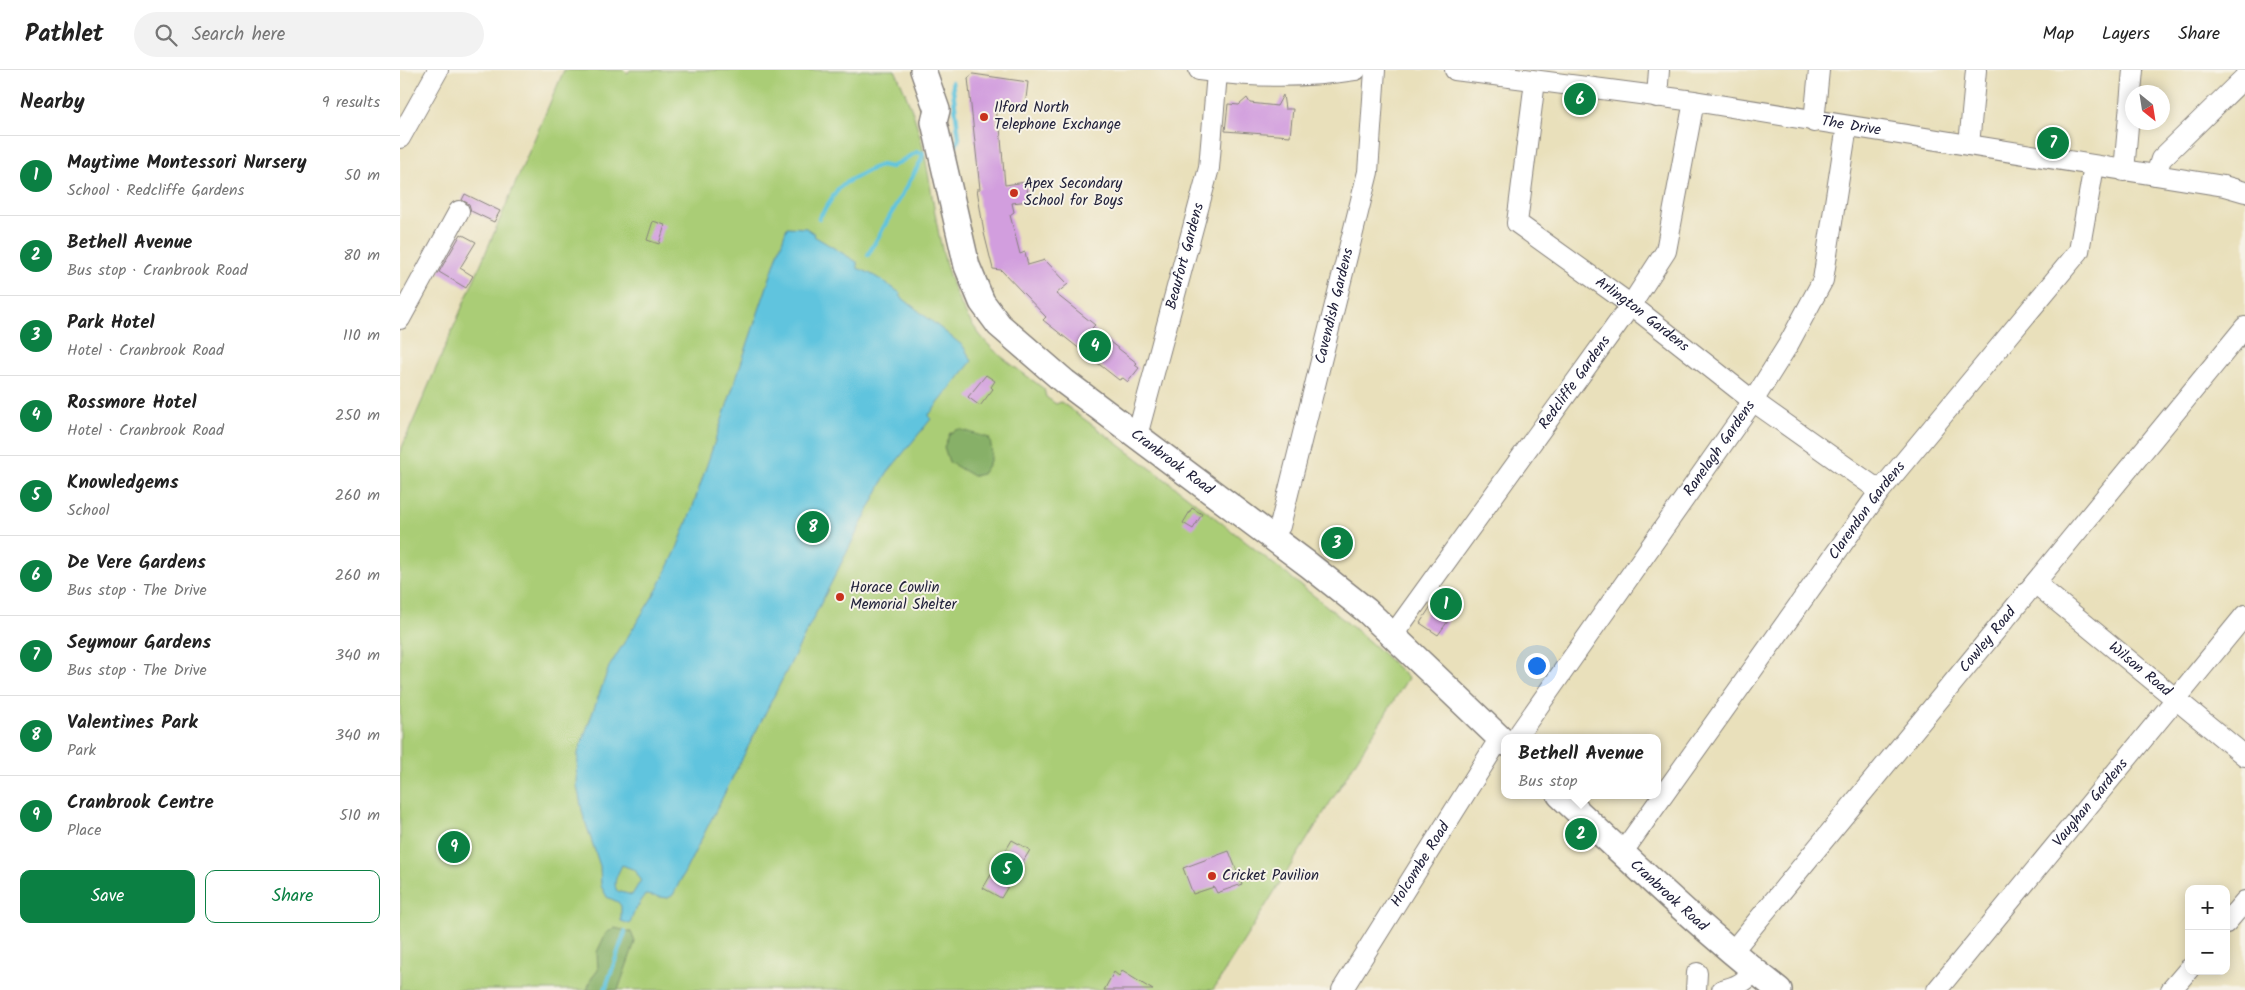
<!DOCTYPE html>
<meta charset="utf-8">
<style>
:root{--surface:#fff;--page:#f2f2f2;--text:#222;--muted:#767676;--line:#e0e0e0;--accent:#0b8043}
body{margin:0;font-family:Kalam,sans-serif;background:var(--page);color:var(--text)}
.controls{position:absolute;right:15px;bottom:15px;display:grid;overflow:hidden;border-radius:10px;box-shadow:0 2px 12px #0003}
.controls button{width:45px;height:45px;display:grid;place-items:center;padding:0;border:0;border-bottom:1px solid var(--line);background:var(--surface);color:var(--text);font:25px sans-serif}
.compass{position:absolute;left:1725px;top:15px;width:45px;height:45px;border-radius:50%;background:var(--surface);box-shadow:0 2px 12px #0003;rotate:150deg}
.you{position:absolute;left:1136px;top:595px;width:18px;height:18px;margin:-12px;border:4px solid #fff;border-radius:50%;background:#1a73e8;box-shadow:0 0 0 8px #1a73e833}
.badge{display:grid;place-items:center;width:32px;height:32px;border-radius:50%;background:var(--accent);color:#fff;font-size:16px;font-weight:700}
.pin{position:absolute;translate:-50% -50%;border:2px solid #fff;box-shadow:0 1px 5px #0006}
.popup{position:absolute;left:1101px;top:664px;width:160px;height:65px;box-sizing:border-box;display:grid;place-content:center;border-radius:10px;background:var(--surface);filter:drop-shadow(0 1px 4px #0005);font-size:16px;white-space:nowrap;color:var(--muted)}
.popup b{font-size:19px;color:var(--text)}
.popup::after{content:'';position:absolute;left:50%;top:100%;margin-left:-10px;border:10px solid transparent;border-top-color:var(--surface)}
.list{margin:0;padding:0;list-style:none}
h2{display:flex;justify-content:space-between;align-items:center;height:65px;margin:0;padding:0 20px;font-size:21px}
h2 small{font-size:16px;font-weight:400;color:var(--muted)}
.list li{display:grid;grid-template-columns:32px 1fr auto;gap:15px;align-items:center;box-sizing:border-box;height:80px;padding:0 20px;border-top:1px solid var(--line)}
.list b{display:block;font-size:19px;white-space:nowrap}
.list p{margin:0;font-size:16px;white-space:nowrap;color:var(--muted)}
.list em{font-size:16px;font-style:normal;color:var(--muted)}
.actions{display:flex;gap:10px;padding:15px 20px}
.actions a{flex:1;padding:11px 0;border:1px solid var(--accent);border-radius:10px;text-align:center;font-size:18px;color:var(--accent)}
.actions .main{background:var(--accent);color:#fff}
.icon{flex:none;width:28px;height:28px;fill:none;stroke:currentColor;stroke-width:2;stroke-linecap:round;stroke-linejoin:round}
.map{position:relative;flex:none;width:1845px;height:920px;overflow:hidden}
header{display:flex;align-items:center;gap:30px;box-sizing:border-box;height:70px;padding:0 25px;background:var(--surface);border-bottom:1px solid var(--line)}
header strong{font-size:24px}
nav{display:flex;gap:28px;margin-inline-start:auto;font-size:18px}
.search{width:350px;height:45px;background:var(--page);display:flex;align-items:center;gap:12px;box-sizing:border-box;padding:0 18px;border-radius:28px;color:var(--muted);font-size:19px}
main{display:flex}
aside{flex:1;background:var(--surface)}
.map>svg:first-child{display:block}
.green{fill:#aacd76;stroke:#667858}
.forest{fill:#87b067;stroke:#546951}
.water{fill:#61c4de;stroke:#42738c;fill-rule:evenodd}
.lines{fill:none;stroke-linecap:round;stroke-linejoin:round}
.stream{stroke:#61c4de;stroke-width:4.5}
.building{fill:#d29ede}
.minor-casing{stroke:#86817b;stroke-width:22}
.major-casing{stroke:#86817b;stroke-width:28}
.minor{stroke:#fff;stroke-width:20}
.major{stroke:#fff;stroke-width:25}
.poi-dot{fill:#c8321e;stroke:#f7f3e8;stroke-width:2}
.labels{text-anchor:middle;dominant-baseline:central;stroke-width:4;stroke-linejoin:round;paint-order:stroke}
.poi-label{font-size:15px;fill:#22223b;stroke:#f7f3e8;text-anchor:start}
.street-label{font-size:15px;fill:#22223b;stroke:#f7f3e8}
</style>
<header>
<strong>Pathlet</strong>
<div class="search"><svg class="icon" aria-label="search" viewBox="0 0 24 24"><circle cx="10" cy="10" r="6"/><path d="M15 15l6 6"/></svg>Search here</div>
<nav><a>Map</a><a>Layers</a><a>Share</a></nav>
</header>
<main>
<aside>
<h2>Nearby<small>9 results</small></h2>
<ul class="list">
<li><span class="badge">1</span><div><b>Maytime Montessori Nursery</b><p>School · Redcliffe Gardens</p></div><em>50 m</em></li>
<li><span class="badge">2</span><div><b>Bethell Avenue</b><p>Bus stop · Cranbrook Road</p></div><em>80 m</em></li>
<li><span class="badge">3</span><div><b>Park Hotel</b><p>Hotel · Cranbrook Road</p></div><em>110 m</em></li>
<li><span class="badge">4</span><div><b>Rossmore Hotel</b><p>Hotel · Cranbrook Road</p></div><em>250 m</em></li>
<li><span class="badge">5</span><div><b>Knowledgems</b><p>School</p></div><em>260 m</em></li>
<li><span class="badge">6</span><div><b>De Vere Gardens</b><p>Bus stop · The Drive</p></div><em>260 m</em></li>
<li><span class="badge">7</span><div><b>Seymour Gardens</b><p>Bus stop · The Drive</p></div><em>340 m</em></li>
<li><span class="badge">8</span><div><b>Valentines Park</b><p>Park</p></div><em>340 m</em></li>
<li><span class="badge">9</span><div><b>Cranbrook Centre</b><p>Place</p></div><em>510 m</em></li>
</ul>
<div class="actions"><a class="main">Save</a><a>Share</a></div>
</aside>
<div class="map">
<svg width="1845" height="920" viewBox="0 0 1845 920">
<rect width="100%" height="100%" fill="#f7f3e8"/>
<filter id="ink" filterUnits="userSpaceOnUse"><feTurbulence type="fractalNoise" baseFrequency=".02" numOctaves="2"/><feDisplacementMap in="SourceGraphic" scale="10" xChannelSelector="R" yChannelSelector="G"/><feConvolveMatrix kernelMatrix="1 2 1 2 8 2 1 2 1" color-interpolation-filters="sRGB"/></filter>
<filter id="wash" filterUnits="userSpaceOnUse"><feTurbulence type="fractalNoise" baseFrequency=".0096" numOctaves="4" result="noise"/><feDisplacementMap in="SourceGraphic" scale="20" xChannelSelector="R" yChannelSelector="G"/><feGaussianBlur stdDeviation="1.12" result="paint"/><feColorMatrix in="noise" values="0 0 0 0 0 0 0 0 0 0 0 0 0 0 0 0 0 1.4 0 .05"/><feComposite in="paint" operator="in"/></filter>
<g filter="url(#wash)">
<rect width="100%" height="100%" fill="#e9e0bb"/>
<!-- green -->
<path class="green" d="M164,0H223L228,3L230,0H495C510,31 521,63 527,97C538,155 542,217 580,265C595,285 624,303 644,319L646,327L656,334L661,332C734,385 805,439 875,495C920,531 967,566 1008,608L813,920H0V382Z"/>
<!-- forest -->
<g class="forest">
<path d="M559,359L589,368C594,383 592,391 582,404L573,406L549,392L544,377L550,363Z"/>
<path d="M215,858L231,862L235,872L218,920H187L191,909L198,900L197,882L206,863Z"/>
</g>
<!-- water -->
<path class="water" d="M387,157L406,158L415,164L414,166L457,192V198C472,203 486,213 500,223L501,227L563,276L572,291L528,346L531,349L487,403L273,825L268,828L245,825L233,844L230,854L221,851V836L218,832L207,827L201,816L200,796L183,745L177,716L178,683L209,597L258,518L276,481L291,442ZM222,795L235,800L241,810L232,825L217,821C212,812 218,804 222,795Z"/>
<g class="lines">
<!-- stream -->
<g class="stream">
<path d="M552,12L559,68L556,75"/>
<path d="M419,148L438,119L445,113L473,98L481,95L491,97L517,82L523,83L521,91L468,185"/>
<path d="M205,920L225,862"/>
</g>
</g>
<g id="blocks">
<!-- building -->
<g class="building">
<path d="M573,4L628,12L625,37L595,35L597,57H600L605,115L626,112L629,131L612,133L614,142L610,145L620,184L625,182L628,195L645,190L668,214L656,224L695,255L692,258L737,293L735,295L739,298L728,312L723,308L719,310L643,250L646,247L601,200L593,199L584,163L577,119H580L568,8Z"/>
<path d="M883,25L885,39H893L890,66L825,61L828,34L839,35L847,28L850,33L877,36Z"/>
<path d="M65,124L100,141L94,152L71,141L69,134L62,130Z"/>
<path d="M253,151L265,155L259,174L247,170Z"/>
<path d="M61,164L76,172L60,198L73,206L66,218L39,202Z"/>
<path d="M586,305L595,311L591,317L593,319L580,336L568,327Z"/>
<path d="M792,438L802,444L793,459L783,453Z"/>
<path d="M1035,530L1053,544L1038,565L1020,553Z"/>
<path d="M45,764L70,773L63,789L38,781Z"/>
<path d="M612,770L630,780L601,828L583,818Z"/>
<path d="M829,781L842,814L817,823L814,817L793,824L783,798Z"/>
<path d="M722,901L753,920H704L714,902L719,906Z"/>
</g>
</g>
</g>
<g filter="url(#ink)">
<use href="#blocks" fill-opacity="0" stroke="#86817b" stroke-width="1"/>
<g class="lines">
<defs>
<g id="minor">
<path d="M799,0C849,7 906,8 956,0"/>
<path id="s1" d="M1055,0L1294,31L1824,116L1845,122"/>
<path id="s2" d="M1135,11L1117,153L1231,235L1353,331L1480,421"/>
<path d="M1257,27L1259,0"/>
<path d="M1414,52L1419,0"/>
<path d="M0,68L38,0"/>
<path d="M1569,75L1576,0"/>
<path d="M1724,101L1733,0"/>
<path d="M1756,105L1761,89L1845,7"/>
<path d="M0,249L59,141"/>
<path id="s3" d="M737,366L809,98L817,3"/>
<path id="s4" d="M871,466L880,456L968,102L975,0"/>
<path id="s5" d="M1635,513L1845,686"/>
<path id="s6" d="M993,565L1231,235L1266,181L1294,31"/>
<path id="s7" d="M1116,668L1353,331L1388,275L1423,210L1447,56"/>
<path id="s8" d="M1222,783L1480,421L1679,181L1694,96"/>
<path d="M1826,853L1845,831"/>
<path id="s9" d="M1331,883L1845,257"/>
<path id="s10" d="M942,920L1093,679L1101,670"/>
<path d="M1296,920L1297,903"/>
<path d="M1322,920C1336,917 1345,912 1355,901"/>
<path id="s11" d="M1537,920L1845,545"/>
<path d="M1771,920L1789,899"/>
</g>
<g id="major">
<path id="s12" d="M523,0L537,40L534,52L567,196L582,232L599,255L665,312L909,495L967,541L1105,673"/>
<path id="s13" d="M1160,725C1232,792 1302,860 1379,920"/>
</g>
</defs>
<!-- minor casing -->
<use href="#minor" class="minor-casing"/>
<!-- major casing -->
<use href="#major" class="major-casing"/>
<!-- minor -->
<use href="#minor" class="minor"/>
<!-- major -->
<use href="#major" class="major"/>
</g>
</g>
<!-- markers -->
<g class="poi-dot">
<circle cx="584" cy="47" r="5"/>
<circle cx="614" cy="123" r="5"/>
<circle cx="440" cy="527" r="5"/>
<circle cx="812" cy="806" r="5"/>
</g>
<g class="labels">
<!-- poi labels -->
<g class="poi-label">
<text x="594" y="38">Ilford North<tspan x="594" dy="17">Telephone Exchange</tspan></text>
<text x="624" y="114">Apex Secondary<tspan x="624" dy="17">School for Boys</tspan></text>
<text x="450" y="518">Horace Cowlin<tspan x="450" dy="17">Memorial Shelter</tspan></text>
<text x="822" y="806">Cricket Pavilion</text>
</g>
<!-- street labels -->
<g class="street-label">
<text stroke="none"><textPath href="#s1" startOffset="400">The Drive</textPath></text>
<text stroke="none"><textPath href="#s3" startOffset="186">Beaufort Gardens</textPath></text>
<text stroke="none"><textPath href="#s4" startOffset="240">Cavendish Gardens</textPath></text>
<text stroke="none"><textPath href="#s2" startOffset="298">Arlington Gardens</textPath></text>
<text stroke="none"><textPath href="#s6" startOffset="311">Redcliffe Gardens</textPath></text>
<text stroke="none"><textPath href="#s7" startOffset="354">Ranelagh Gardens</textPath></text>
<text stroke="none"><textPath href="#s12" startOffset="491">Cranbrook Road</textPath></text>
<text stroke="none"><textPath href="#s8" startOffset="421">Clarendon Gardens</textPath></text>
<text stroke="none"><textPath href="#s9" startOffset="405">Cowley Road</textPath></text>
<text stroke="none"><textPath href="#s5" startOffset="136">Wilson Road</textPath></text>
<text stroke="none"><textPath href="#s11" startOffset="242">Vaughan Gardens</textPath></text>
<text stroke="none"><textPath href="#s10" startOffset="148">Holcombe Road</textPath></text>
<text stroke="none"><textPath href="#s13" startOffset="148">Cranbrook Road</textPath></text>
</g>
</g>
</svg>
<div class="controls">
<button>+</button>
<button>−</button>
</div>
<svg class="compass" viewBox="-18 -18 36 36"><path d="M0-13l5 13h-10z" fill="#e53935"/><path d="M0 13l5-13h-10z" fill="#767676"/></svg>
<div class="you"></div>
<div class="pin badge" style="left:1046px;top:534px">1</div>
<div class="pin badge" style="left:1181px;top:764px">2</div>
<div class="popup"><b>Bethell Avenue</b>Bus stop</div>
<div class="pin badge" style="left:937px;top:473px">3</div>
<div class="pin badge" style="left:695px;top:276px">4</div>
<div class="pin badge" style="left:607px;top:799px">5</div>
<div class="pin badge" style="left:1180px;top:29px">6</div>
<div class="pin badge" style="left:1653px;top:73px">7</div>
<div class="pin badge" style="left:413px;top:457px">8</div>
<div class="pin badge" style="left:54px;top:777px">9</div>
</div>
</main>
